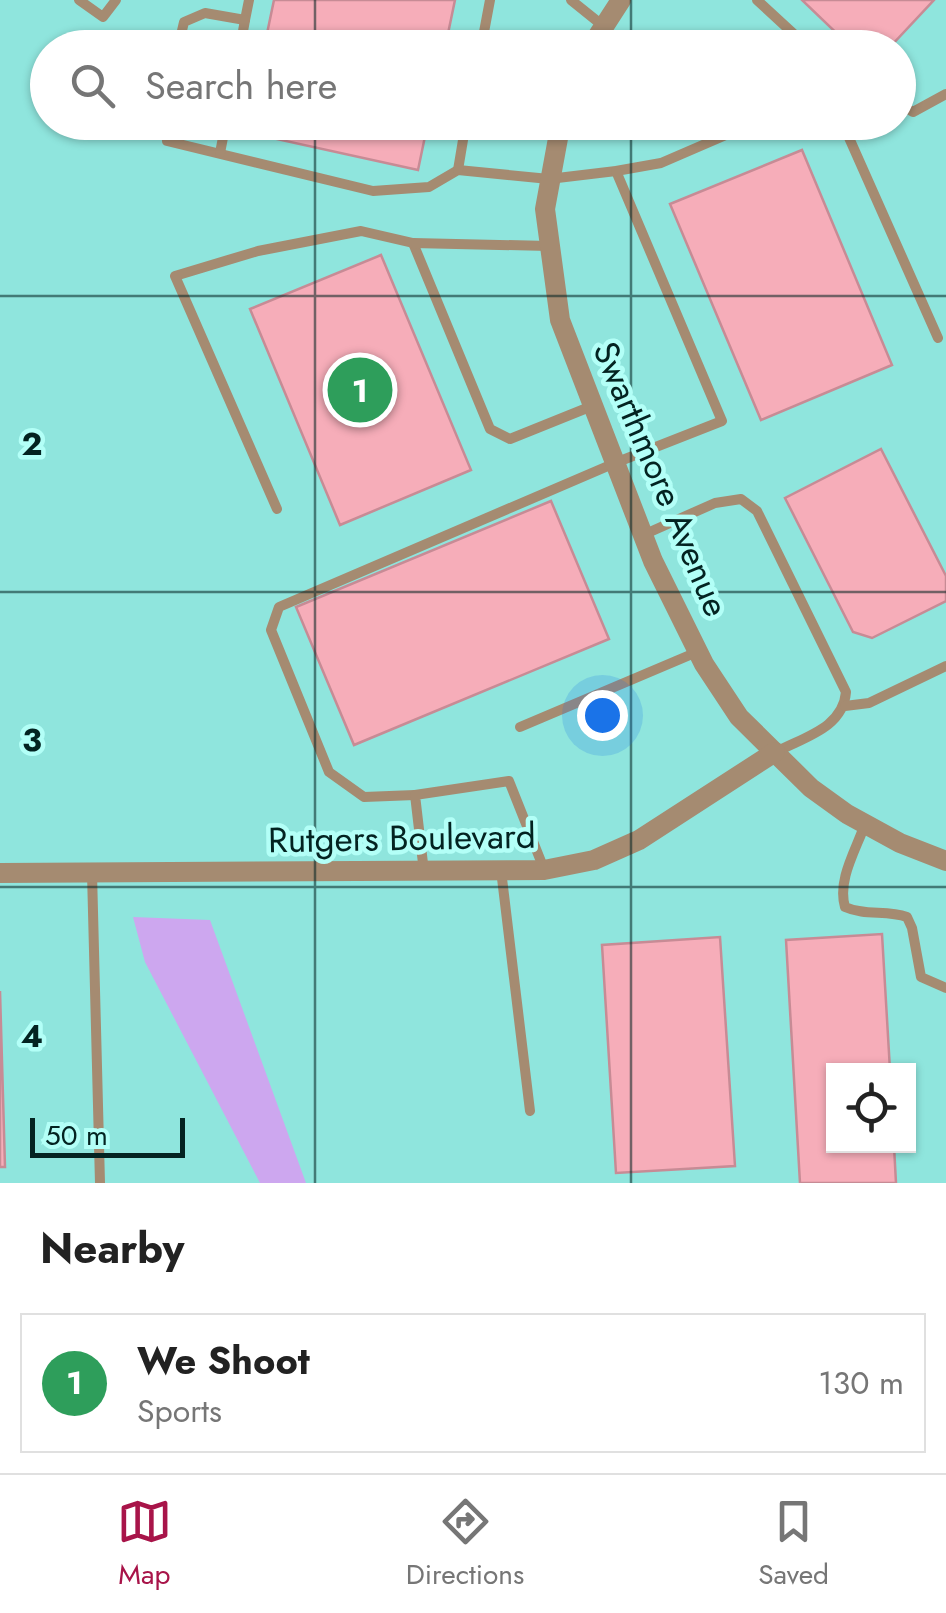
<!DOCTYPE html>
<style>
:root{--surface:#fff;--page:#f6f6f6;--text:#222;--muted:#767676;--line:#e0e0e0;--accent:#a81449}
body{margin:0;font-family:Jost,sans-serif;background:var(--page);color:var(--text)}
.controls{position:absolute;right:30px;bottom:30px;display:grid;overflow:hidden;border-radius:0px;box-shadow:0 2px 8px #0004}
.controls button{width:90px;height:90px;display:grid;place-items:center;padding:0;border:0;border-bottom:2px solid var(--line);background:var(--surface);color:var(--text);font:50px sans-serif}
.scale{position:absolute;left:30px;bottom:25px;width:155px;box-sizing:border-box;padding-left:10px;border:5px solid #032321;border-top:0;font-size:28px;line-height:35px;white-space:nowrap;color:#032321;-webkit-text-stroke:8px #b3fff7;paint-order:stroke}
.you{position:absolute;left:602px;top:715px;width:35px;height:35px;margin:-25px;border:8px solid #fff;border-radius:50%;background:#1a73e8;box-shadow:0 0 0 15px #1a73e833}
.badge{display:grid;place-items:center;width:65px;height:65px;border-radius:50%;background:var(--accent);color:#fff;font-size:32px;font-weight:700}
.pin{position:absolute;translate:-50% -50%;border:5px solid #fff;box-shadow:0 2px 10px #0006}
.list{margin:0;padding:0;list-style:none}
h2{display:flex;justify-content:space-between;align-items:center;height:130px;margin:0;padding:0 40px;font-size:42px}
h2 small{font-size:32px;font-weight:400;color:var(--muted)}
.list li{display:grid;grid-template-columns:65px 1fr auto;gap:30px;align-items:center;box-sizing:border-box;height:140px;margin:0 20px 20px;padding:0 20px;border:2px solid var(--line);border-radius:0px}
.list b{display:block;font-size:38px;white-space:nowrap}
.list p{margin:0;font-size:32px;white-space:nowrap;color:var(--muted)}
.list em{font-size:32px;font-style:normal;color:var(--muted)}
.icon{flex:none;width:55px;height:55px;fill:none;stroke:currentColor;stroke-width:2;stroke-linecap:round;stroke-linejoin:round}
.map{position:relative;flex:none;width:946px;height:1183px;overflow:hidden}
.search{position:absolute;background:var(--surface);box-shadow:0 2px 8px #0004;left:30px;right:30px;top:30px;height:110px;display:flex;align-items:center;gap:25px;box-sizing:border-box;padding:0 35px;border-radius:55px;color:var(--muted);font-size:38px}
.sheet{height:290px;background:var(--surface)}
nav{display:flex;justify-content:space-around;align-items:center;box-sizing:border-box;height:140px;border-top:2px solid var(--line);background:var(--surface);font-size:28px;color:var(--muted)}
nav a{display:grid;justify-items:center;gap:5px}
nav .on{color:var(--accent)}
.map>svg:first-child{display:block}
.built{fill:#8fe5dd;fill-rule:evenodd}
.green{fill:#cda7ef}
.building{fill:#f6adb9;stroke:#c78b95;stroke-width:2.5}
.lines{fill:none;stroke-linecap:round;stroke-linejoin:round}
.service{stroke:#a58b71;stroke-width:10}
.minor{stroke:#a58b71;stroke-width:20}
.grid{fill:none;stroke:#032321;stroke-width:2.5;stroke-opacity:0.55}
.labels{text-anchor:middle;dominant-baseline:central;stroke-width:9;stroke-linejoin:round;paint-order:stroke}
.street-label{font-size:35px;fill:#032321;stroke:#b3fff7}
.grid-label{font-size:32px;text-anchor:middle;font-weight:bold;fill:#032321;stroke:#b3fff7;stroke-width:9;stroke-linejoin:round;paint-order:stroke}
</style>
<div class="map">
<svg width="946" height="1183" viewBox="0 0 946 1183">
<rect width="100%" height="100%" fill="#a6f2ea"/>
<!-- built -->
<path class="built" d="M0,0H946V1183H0ZM48,48H898V122H48ZM834,1070H908V1146H834Z"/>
<!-- green -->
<path class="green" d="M133,917L210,920L306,1183H260L145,962Z"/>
<!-- building -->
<g class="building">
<path d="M274,0H455L445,48H264Z"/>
<path d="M802,0H934L889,48H852Z"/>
<path d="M247,122H428L418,170L245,132Z"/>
<path d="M802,150L892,365L761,420L670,204Z"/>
<path d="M381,255L471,470L340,525L250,309Z"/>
<path d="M881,449L946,576V601L872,638L853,632L785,498Z"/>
<path d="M551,501L609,639L354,745L296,607Z"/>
<path d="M882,934L890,1070H834V1146H894L896,1183H800L786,940Z"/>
<path d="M720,937L735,1166L616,1173L602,945Z"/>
<path d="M0,991L5,1167H0Z"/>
</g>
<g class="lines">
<!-- service -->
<g class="service">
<path d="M79,0L103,17L116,0"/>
<path d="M571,0L602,25"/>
<path d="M757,0L809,48"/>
<path d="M178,48L184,22L205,13L245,20L249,0"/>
<path d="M240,48L245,20"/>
<path d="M481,48L490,0"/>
<path d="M898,103L913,112L946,94"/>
<path d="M166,122L167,141L373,191L429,187L458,170L549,179L616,171L661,163L756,122"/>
<path d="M842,122L938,338"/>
<path d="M220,153L226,122"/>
<path d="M458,170L466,122"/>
<path d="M413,243L490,429L510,439L592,406"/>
<path d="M277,509L175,276L258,251L361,231L413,243L549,246"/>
<path d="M643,535L715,503L741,499L757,511L846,692C843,728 804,737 776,752"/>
<path d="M845,706L869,703L946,666"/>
<path d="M520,727L697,652"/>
<path d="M415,795L364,797L329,772L271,630L279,607L615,463L722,421L616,171"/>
<path d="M865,824C856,850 837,880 845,907C865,916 886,910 907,917L912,928L921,977L946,988"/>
<path d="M501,870L530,1111"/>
<path d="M424,872L415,795L509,781L544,869"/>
<path d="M92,873L100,1183"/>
</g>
<!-- minor -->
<g class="minor">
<path d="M590,48L621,0"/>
<path d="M561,122L545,209L560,320L653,561L704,664L739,717L811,788L847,814L900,843L946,861"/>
<path d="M0,873L544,870L594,860L639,840L775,752"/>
</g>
</g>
<!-- grid -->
<path class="grid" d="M315,0V48M631,0V48M315,122V1183M631,122V1183M0,296H946M0,592H946M0,887H946"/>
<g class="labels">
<!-- street labels -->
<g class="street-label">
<text transform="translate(661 479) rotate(67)">Swarthmore Avenue</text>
<text transform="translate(402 838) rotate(-1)">Rutgers Boulevard</text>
</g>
</g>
<g class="grid-label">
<text x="32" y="455">2</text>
<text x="32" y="751">3</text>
<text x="32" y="1047">4</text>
</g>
</svg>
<div class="controls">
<button><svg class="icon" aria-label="locate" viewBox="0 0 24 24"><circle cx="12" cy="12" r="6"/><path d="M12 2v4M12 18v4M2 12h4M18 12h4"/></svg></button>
</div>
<div class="scale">50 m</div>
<div class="you"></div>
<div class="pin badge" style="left:360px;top:390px;background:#2e9e5b">1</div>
<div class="search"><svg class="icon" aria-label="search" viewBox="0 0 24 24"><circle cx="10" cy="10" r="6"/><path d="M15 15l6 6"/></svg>Search here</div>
</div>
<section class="sheet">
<h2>Nearby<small></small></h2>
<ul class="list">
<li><span class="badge" style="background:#2e9e5b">1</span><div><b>We Shoot</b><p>Sports</p></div><em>130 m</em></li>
</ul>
</section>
<nav>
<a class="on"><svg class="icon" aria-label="map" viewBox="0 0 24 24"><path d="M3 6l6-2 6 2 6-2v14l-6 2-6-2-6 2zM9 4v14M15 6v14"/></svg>Map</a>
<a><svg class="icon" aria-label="directions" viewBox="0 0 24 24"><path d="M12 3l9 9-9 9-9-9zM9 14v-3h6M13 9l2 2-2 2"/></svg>Directions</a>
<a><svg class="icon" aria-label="saved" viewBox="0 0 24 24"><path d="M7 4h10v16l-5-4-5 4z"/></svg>Saved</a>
</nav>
